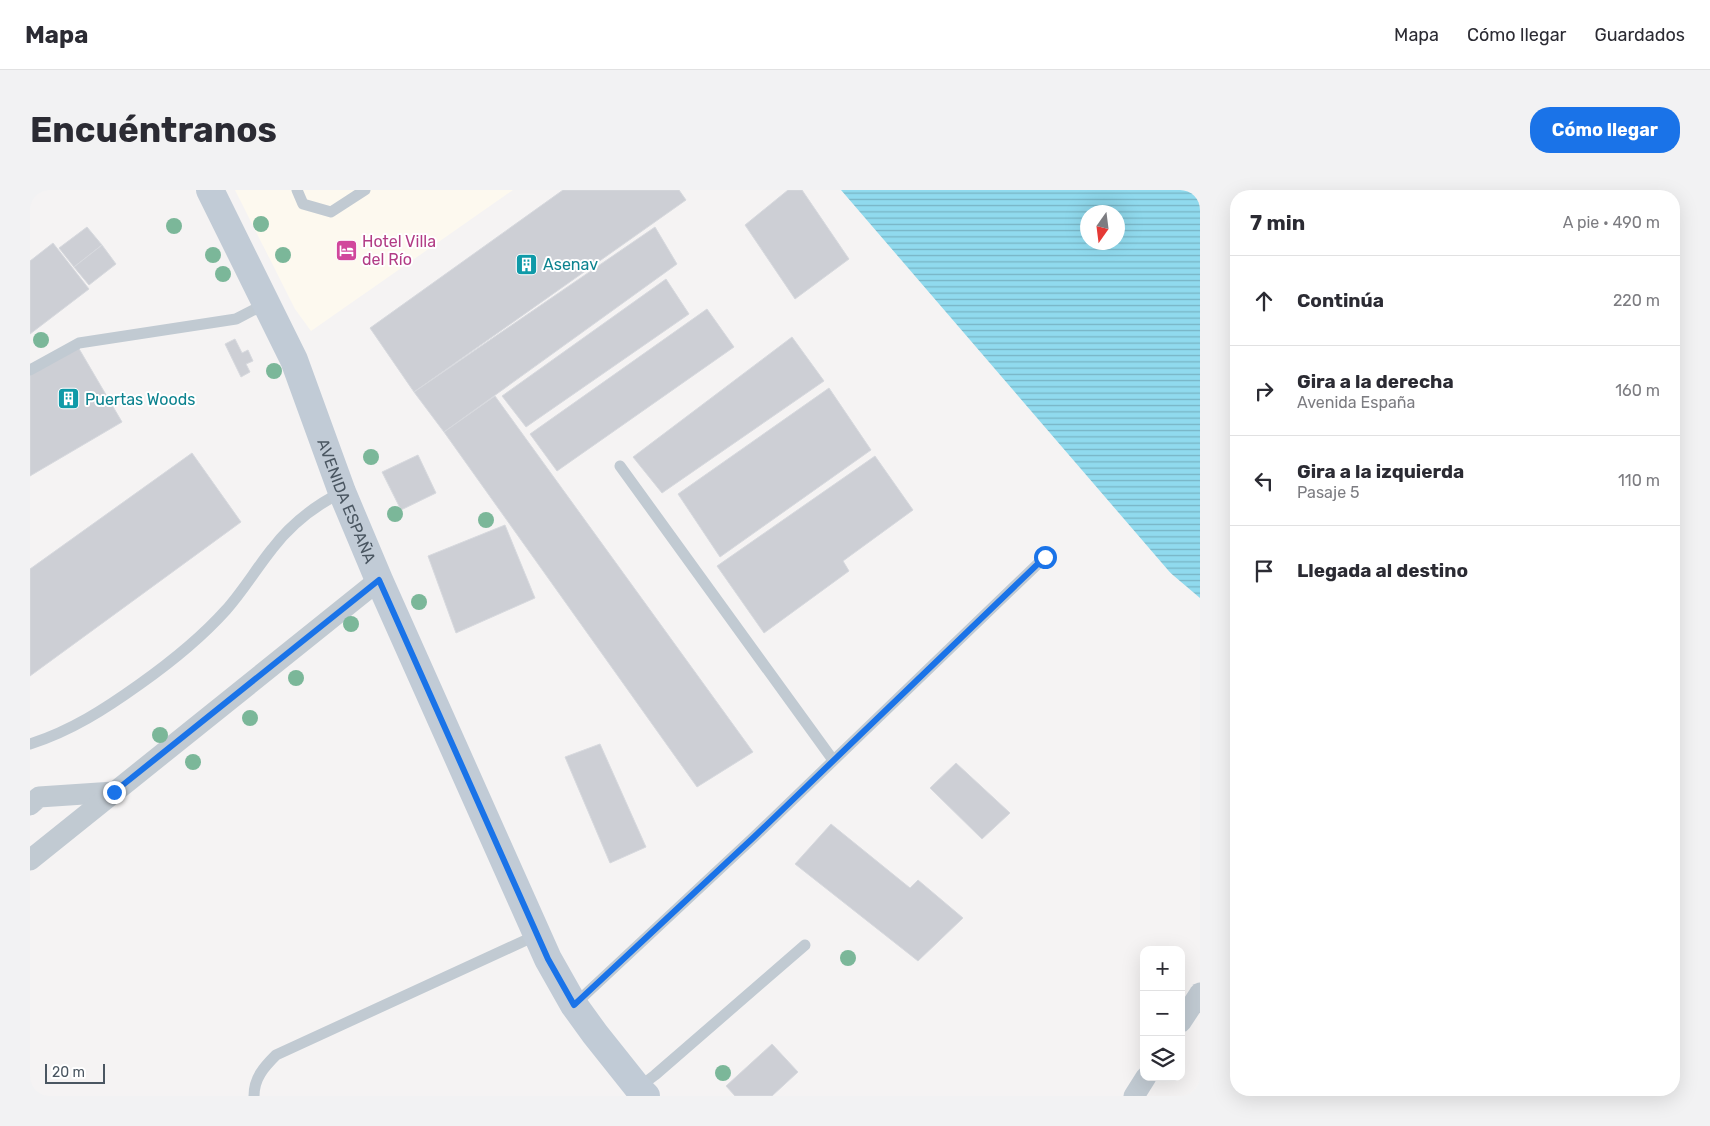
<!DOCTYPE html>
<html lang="es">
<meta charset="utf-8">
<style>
:root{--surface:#fff;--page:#f2f2f3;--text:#2b2b33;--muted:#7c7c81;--line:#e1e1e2;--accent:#1a73e8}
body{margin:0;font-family:Rubik,sans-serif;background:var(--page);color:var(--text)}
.controls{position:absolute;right:15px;bottom:15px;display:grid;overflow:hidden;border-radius:10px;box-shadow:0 5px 20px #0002}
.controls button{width:45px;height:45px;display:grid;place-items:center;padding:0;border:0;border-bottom:1px solid var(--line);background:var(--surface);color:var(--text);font:25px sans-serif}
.compass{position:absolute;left:1050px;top:15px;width:45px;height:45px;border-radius:50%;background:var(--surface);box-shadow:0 5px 20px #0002;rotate:194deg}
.scale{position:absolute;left:15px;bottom:12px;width:60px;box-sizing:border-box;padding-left:5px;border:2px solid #4a5661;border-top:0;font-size:14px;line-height:18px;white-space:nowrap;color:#4a5661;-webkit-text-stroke:4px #fff;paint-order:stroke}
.stop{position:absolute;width:15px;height:15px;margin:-11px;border:4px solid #1a73e8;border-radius:50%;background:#fff}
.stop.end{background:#1a73e8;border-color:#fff;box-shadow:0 1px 5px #0008}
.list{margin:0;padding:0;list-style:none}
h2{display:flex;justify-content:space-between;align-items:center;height:65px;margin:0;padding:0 20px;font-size:21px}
h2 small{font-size:16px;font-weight:400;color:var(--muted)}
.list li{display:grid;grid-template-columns:32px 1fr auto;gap:15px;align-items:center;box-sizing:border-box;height:90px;padding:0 20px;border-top:1px solid var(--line)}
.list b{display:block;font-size:19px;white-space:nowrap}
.list p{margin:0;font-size:16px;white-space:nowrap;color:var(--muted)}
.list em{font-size:16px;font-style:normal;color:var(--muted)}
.icon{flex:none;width:28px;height:28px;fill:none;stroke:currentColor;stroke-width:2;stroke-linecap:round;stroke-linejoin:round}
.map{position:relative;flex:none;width:1170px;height:906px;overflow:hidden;border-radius:20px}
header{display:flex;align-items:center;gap:30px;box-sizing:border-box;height:70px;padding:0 25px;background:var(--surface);border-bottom:1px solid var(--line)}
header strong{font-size:24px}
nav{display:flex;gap:28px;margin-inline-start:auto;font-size:18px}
.intro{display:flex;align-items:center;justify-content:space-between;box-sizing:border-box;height:120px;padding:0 30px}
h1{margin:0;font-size:35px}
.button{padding:12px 22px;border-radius:20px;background:var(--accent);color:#fff;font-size:18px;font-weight:700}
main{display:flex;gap:30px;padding:0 30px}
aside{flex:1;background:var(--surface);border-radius:20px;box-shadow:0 5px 20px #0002}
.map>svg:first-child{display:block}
.commercial{fill:#fdf9ef}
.water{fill:url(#water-rules);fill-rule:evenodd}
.pier{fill:#f5f3f3}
.building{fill:#cdcfd5;stroke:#d7d9de}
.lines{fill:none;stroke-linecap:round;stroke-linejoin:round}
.service{stroke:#c1cad2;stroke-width:11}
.minor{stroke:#c1cad2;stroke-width:21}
.secondary{stroke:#c1cbd6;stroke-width:28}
.tree{fill:#7bb799}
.route{stroke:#1a73e8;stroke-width:6}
.labels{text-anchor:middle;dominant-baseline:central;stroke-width:4;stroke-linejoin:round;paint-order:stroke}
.hotel-label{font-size:16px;fill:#b23c85;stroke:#fff;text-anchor:start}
.culture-label{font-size:16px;fill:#0d838f;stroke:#fff;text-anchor:start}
.street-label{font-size:16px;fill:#4a5661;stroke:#fff}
</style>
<header>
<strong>Mapa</strong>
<nav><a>Mapa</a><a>Cómo llegar</a><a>Guardados</a></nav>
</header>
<div class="intro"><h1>Encuéntranos</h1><a class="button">Cómo llegar</a></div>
<main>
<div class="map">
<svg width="1170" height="906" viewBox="0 0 1170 906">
<defs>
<pattern id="water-rules" width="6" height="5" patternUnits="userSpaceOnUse" patternTransform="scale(1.25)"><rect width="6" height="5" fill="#90daee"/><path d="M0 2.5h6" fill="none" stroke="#78b4c4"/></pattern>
</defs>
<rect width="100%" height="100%" fill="#f5f3f3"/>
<!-- commercial -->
<path class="commercial" d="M205,0H483L281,141L265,119Z"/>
<!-- water -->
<path class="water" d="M811,0H1170V412L1156,401ZM1058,22H1088V52H1058Z"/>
<!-- pier -->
<path class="pier" d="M1137,380L1170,408V414L1154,403L1136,382Z"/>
<!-- building -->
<g class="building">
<path d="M533,0H649L656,10L384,202L340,138Z"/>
<path d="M758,0H772L819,69L765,109L715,35Z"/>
<path d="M57,37L72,55L44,77L29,58Z"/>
<path d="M625,37L647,74L414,242L384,202Z"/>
<path d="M23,53L59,99L0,144V71Z"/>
<path d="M72,55L86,74L59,95L44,77Z"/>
<path d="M636,89L659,124L496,237L472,206Z"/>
<path d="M677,119L704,157L527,281L500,244Z"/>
<path d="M762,147L794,191L632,303L603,267Z"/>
<path d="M205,149L212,163L218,160L223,171L216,174L220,182L211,187L195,154Z"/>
<path d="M48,157L92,232L0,286V185Z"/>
<path d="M799,198L841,260L690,367L648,304Z"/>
<path d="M465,206L723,562L667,597L414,242Z"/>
<path d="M162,263L211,332L0,486V379Z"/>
<path d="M388,265L406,303L371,320L352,282Z"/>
<path d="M845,266L883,320L813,371L819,381L734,443L687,376Z"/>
<path d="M475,335L505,408L426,443L398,366Z"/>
<path d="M570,554L616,657L580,673L535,567Z"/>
<path d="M926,573L980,623L952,649L900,598Z"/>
<path d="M801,634L880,698L888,690L933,728L888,771L765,674Z"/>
<path d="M742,854L768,882L742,906H705L696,896Z"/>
</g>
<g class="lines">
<!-- service -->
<g class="service">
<path d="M267,0L273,14L301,22L335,0"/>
<path d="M0,180L49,153L206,129L235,114"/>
<path d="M590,276L803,570"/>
<path d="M0,554C41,541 75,519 110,494C141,472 170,449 196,420C213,401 226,379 242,359C261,334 284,316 312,302"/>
<path d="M544,815L724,647L1015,367"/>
<path d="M608,898L625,885L775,755"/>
<path d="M224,906C224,888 234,877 246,865L507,745"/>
</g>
<!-- minor -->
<g class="minor">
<path d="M0,615L9,607L84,602"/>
<path d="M0,670L349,390"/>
<path d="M1151,832L1170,803"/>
<path d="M1104,906L1116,887"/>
</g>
<!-- secondary -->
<path class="secondary" id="s1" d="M180,0L264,170L312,302L349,390L518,769L544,815L565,844L608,898L616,906"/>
</g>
<!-- trees -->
<g class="tree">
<circle cx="231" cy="34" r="8"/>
<circle cx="144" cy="36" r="8"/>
<circle cx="183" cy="65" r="8"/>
<circle cx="253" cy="65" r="8"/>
<circle cx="193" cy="84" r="8"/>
<circle cx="11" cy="150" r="8"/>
<circle cx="244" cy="181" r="8"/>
<circle cx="341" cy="267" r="8"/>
<circle cx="365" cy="324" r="8"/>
<circle cx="456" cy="330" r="8"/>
<circle cx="389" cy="412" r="8"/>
<circle cx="321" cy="434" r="8"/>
<circle cx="266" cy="488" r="8"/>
<circle cx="220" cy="528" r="8"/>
<circle cx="130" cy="545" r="8"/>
<circle cx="163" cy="572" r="8"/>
<circle cx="818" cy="768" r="8"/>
<circle cx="693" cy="883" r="8"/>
</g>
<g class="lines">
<!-- route -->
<path class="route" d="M84,602L349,390L518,769L544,815L724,647L1015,367"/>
</g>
<!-- icons -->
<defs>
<symbol id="hotel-square" viewBox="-11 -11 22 22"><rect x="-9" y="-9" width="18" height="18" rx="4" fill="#d1479c" stroke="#fff"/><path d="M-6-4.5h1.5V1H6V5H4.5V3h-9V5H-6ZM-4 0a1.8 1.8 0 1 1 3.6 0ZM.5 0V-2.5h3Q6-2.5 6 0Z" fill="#fff"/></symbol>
<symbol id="building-square" viewBox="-11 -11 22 22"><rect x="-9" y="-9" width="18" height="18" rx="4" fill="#0f9aa8" stroke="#fff"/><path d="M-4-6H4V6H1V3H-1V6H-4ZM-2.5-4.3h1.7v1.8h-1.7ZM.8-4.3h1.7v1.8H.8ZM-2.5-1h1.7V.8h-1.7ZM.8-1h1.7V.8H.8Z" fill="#fff"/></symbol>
</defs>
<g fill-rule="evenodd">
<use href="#hotel-square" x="304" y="48" width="25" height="25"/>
<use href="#building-square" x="484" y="62" width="25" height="25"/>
<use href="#building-square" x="26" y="196" width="25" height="25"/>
</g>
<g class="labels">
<!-- hotel labels -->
<g class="hotel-label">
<text x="332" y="51">Hotel Villa<tspan x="332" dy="18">del Río</tspan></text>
</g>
<!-- culture labels -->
<g class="culture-label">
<text x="513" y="74">Asenav</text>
<text x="55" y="209">Puertas Woods</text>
</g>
<!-- street labels -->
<g class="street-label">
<text stroke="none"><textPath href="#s1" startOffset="340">AVENIDA ESPAÑA</textPath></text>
</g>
</g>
</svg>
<div class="controls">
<button>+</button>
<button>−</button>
<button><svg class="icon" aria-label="layers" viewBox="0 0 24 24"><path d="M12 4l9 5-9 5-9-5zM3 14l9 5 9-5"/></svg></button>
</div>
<svg class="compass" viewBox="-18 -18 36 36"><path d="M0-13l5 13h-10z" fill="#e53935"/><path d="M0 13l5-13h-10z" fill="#7c7c81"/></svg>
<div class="scale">20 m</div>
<div class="stop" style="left:1015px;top:367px"></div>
<div class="stop end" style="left:84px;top:602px"></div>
</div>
<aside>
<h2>7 min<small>A pie · 490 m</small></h2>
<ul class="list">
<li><svg class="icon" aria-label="ahead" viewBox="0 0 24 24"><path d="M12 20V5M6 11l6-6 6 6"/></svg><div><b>Continúa</b></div><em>220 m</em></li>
<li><svg class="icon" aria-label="right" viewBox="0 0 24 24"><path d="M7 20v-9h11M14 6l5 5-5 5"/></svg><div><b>Gira a la derecha</b><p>Avenida España</p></div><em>160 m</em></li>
<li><svg class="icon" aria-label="left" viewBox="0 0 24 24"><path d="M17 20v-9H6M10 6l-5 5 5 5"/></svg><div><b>Gira a la izquierda</b><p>Pasaje 5</p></div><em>110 m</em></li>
<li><svg class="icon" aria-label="arrive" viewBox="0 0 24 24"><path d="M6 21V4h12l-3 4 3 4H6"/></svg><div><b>Llegada al destino</b></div></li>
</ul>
</aside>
</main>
